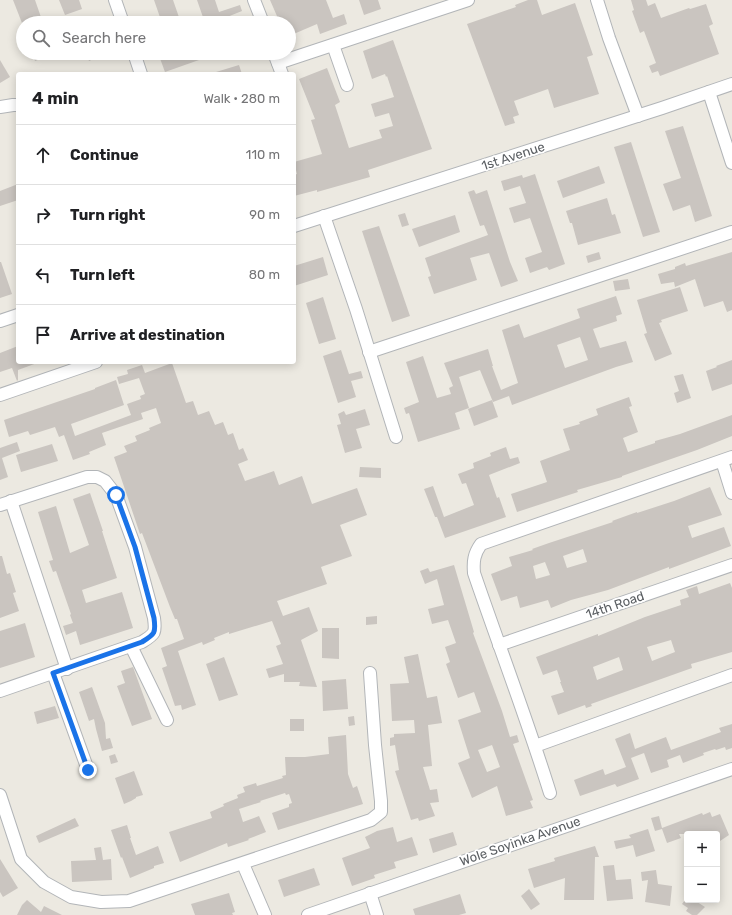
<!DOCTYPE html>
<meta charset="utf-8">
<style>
:root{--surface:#fff;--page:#f6f6f6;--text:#202124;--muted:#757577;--line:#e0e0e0}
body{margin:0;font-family:Rubik,sans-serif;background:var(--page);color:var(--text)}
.controls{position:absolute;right:12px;bottom:12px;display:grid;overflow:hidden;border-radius:4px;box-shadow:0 2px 10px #0003}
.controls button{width:36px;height:36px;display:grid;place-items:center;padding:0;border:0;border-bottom:1px solid var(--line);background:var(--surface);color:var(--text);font:20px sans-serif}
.stop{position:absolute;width:12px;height:12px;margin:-9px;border:3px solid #1a73e8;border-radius:50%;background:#fff}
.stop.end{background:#1a73e8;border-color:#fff;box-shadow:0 1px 4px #0008}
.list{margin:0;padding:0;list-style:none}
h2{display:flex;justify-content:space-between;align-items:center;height:52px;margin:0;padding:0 16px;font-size:17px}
h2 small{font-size:13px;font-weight:400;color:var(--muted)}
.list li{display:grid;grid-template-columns:26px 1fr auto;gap:12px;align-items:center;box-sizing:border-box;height:60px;padding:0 16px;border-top:1px solid var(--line)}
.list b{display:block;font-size:15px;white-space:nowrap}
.list em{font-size:13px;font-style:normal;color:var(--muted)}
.icon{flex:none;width:22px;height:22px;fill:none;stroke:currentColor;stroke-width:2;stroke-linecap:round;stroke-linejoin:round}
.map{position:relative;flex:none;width:732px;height:915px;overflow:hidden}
.search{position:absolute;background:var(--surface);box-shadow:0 2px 10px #0003;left:16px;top:16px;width:280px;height:44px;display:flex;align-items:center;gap:10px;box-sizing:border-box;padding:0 14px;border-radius:22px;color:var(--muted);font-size:15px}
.panel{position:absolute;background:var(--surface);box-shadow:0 2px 10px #0003;left:16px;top:72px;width:280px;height:292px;border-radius:4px}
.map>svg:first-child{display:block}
.building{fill:#cac5c0;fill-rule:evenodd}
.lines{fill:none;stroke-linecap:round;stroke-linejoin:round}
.minor-casing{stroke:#b2b5b8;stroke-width:14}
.minor{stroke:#fff;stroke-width:12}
.route{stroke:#1a73e8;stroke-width:5}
.labels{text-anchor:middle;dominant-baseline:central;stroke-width:3.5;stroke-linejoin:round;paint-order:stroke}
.street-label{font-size:13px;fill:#5a5e62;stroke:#fff}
</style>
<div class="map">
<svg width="732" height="915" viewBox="0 0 732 915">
<rect width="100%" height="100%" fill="#ece9e1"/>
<!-- building -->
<g class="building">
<path d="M13,0H35L43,23H22Z"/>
<path d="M59,0H79L82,9L65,15Z"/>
<path d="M154,0H173L181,23H162Z"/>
<path d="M197,0H215L219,12L240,5L242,11L227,17L229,23H205Z"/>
<path d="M270,0H326L333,18L344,14L347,24L320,34L317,24L289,36V23H280Z"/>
<path d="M359,0H378L381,9L364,15Z"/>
<path d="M528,0H537L542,15L575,3L593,55L587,57L599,94L554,108L548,89L514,101L519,115L513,117L515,123L505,126L467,24L516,7L515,5Z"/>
<path d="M631,0H646L648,6L655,3L661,18L689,8L690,9L706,4L713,24L709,26L719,54L660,76L658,71L652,73L649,66L656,63L644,31L640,33L632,11L634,10Z"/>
<path d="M393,40L432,149L368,170L370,177L317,192V190L294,196V175L297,174L294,162L322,154L311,120L315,119L299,79L327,68L340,102L335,105L349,148L382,138L379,130L393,126L389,113L375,117L371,104L394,97L387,76L386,77L385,74L372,79L363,51Z"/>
<path d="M32,53H54V54L35,61Z"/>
<path d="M86,53H107L89,61Z"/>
<path d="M158,53H216V54L165,72Z"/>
<path d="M0,60L10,77L0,83Z"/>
<path d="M239,65L242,74H216V72Z"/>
<path d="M683,126L712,216L695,222L690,205L673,211L663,184L681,178L665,131Z"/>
<path d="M631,142L660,232L643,237L614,147Z"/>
<path d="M599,166L605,183L563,198L557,181Z"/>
<path d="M535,174L565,264L549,270L547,267L530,273L525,258L542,252L530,218L514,223L509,208L526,203L520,186L504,191L501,181L522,175L523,178Z"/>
<path d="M18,184V200L0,206V191Z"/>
<path d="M474,190L476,194L487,190L510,262L518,281L501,287L489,253L470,258L477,280L434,294L428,277L431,276L425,258L488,235L484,225L480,226L468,192Z"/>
<path d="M607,198L612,215L615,214L621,233L578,245L572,223H570L566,211Z"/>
<path d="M405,213L409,225L402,227L398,215Z"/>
<path d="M455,215L460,232L419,247L412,229Z"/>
<path d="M379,226L410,316L392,322L362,231Z"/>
<path d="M599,252L601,259L588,263L586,256Z"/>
<path d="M732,252V310L727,312L723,301L704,307L695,279L675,287L674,282L661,284L658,274L675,269V267L685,263L686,266Z"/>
<path d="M323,257L328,275L294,286V266Z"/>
<path d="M0,262H1L12,294L0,298Z"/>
<path d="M628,279L630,289L615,291L613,281Z"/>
<path d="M680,287L688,311L661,320L662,322L659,323L672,354L655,361L644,334L647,333L637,300Z"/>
<path d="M616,296L622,314L616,316L617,321L593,329L600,348L626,341L633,362L616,367L512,405L509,396L493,402L480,370L459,377L469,408L455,413L460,429L418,442L409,413L406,414L404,408L419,402L406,362L423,356L437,398L451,394L449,388L453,386L444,363L488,349L493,366H492L501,390L518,383L502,330L519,324L524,338L580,318L577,309ZM580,337L588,360L565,368L557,345Z"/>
<path d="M323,297L336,339L319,344L306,303Z"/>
<path d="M18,346V362H36L37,363L18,370V380L17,381L12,368L0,372V353Z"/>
<path d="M341,350L349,374L361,371L363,378L351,381L356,397L338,403L323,356Z"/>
<path d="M732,360V384L712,391L706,371L717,367L716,366Z"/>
<path d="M172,363L186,403L193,401L198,415L209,411L215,425L223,422L228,435L233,433L239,450L243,448L248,460L238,464L245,481L274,471L279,485L302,476L312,504L357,488L367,515L340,525L352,556L321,567L327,584L277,601L283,616L309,607L318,631L301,640L317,687L299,686L300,682H284V674L269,678L266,669L283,664L276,646L281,644L272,621L229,634V632L214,638L215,640L203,645L202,642L178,651L196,705L182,710L181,705L175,706L162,668L167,666L161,648L184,639L177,619H175L170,607L142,533L140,534L114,457L127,452L124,446L137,441L135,436L150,430L149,428L161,423L156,408L141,413L143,419L102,433L106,445L89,452L90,454L73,460L64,435L59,437L55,427L30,435L28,431L9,437L4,420L95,389V388L116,380L124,405L71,424L75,436L131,415L127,404L141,399L140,396L145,394L139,378L119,384L117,377L128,374L127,370L142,365L145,373Z"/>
<path d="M683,374L691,398L677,403L674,393L679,391L674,376Z"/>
<path d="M629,397L632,406L629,407L638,432L623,438L628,452L655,443V441L680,434L732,415V436L697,450L622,476V477L577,490L578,492L517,512L511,494L547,482L540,461L570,450L563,429L580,424L579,422L598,415L596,409Z"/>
<path d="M492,400L498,417L474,426L468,409Z"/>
<path d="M365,409L370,425L356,429L362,448L345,453L337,425L341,424L338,414L344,411L346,415Z"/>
<path d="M17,442L20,451L2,458L8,477L0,480V448Z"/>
<path d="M52,444L58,461L21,472L16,455Z"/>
<path d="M506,447L510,459L518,457L520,463L489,475L497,498L499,497L506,517L445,538L437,517H435L424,489L433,486L444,517L474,505L466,483L462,484L458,474L474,468L473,463L491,456L490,453Z"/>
<path d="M360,467L381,468V478L359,477Z"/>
<path d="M710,487L722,515L688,526L692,538L724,527L731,546L669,569V567L608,590L571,600L551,608L548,600L520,608L517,596L501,601L491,574L512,566L509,557L533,550L532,549L549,543L613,522L612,521L637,512V513L674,501ZM583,549L587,562L567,568L563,556ZM545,562L550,575L536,579L533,566Z"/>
<path d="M90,493L103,531H102L117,578L82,590L86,603L122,592L133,628L80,645L76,631L66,635L63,626L73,623L70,615L71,614L56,571L53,572L49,561L53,560L38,512L56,506L70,553L89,545L73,499Z"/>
<path d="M0,556H2L7,574L10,573L16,592L13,593L19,611L0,618Z"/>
<path d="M454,565L474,632L473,633L502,711L510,737L517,735L519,742L513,744L533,800L530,801L533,808L506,816L497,786L472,798L458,763L470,758L458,720L481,712L474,692L458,698L446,664L450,662L445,647L456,643L448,620L432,624L428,609L444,605L437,579L425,584L420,571L428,568L430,572ZM492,745L500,767L487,772L478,750Z"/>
<path d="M730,583L732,588V652L691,664L692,668L591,704L592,706L586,708L585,705L558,715L551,696L564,692L560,682H561L557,670L543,675L536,657L598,634V636L645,617L681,605L680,600L689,597L686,590L697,586L699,594ZM671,640L675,652L652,661L647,647ZM619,657L623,670L597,680L593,667Z"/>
<path d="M377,616V624L366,625V617Z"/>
<path d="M25,623L35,657L0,668V631Z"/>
<path d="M322,628H339V659L322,658Z"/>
<path d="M418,654L427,698L437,696L442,723L428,725L432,766L423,767L430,790L437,789L439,802L430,803L435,816L419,821L418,818L411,820L395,771L399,770L395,745L390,746V738L394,737V734L415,733L414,720L392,721L390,684L409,683L404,657Z"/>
<path d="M224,657L238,695L219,701L206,664Z"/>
<path d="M133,667L152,719L132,726L117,686L125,683L121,671Z"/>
<path d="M346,679L348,709L323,711L322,681Z"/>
<path d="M92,687L105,723L106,739L110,738L113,748L102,751L96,729L94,719L89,721L79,692Z"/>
<path d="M55,706L59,718L37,724L34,712Z"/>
<path d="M354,716L355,725L349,726L348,717Z"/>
<rect x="290" y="719" width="14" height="12"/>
<path d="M732,724V748L726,750L725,747L716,750L715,749L703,753L704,755L683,763L680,755L667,760L669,767L651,773L644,753L631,758L639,779L617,787L615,784L580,796L574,780L603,769L605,775L626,767L615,739L630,733L635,749L666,737L671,750L721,732L719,728Z"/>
<path d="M346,735L348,774L353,788L357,786L363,804L278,830L272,813L289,807V804L292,803L289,794L286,795L285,793L260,801L261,802L239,809L243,822L259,816L266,832L248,839L249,840L228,847L227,843L180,862L169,832L212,818L210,812L224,806L223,804L238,798L237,795L245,792L243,787L256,783L257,786L283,778L282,776L286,775L285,757H305L329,754L328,737Z"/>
<path d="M115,754L118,762L111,764L109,756Z"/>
<path d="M134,771L143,795L136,797V798L131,801L124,804L115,778Z"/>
<path d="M710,812L712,817L720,814L729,835L717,843V834H679L681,838L667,843L662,829L655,831L651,818L659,816L662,828L702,813L703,815Z"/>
<path d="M75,818L79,826L39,843L36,836Z"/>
<path d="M127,825L131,838H130L136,855L158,846L164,863L154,866V868L130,878L122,857L121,858L111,830Z"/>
<path d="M393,827L397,842L412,837L418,855L394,862L396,868L374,875L375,878L352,886L342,858L370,848L365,837L377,831Z"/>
<path d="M648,829L655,851L636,857L633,845L616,849L614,841L631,838L629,835Z"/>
<path d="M453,832L457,845L433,853L429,839Z"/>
<path d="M595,846L599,857H595L594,900H564L565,878L534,888L528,869L555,861L554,858Z"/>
<path d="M101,847L103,860L111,859L112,880L72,882L71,861L96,860L94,848Z"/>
<path d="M0,859L18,888L3,897L0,892Z"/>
<path d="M614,865L616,880L631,879L633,899L607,901L603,866Z"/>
<path d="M314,868L320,885L284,897L278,880Z"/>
<path d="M656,870L658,884L672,886L670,906L645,902L648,880L642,881L641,872Z"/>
<path d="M529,889L540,904L531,910L521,896Z"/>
<path d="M229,893L235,912L232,913L233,915H195L191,904Z"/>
<path d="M460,894L466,913L459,915H415L413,909Z"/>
<path d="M27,900L41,912L44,906L62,915H17L22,905Z"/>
<path d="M685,900H694L705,907L697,915H692L686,911L688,908L682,904Z"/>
</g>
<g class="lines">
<defs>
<g id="minor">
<path d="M115,0L123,23"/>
<path d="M254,0L263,23"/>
<path d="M597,0L609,38L638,116"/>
<path d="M333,45L347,85"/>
<path d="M134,53L141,74"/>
<path d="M274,53L282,74"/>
<path d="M278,63L468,0"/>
<path d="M709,92L732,163"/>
<path d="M0,107L13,105H18"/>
<path d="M324,216L356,309L396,437"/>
<path d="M294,226L662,108L732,84"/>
<path d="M0,321L18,315"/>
<path d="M369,352L732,232"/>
<path d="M0,395L96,362"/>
<path d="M722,461L732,493"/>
<path d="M11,501L67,669"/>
<path d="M0,505L87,477H97L105,481L116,495L135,547L154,618C156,633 155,634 142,642L0,691"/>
<path d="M499,645L732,565"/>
<path d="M131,646L167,720"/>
<path d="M53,673L88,770"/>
<path d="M535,746L732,675"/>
<path d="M550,793C527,719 499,646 474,573C473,561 474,554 481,544L732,457"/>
<path d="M0,795L21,859L44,882L71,897L101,902L129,901L371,820L381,812V801L375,745L370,673"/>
<path d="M243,864L265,915"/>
<path d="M370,893L377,915"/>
<path d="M308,915L732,769"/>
</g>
</defs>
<!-- minor casing -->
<use href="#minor" class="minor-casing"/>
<!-- minor -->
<use href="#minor" class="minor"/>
</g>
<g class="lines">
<!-- route -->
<path class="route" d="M88,770L53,673L142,642C155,634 156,633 154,618L135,547L116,495"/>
</g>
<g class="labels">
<!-- street labels -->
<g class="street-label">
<text transform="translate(513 156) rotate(-18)">1st Avenue</text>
<text transform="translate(615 605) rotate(-19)">14th Road</text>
<text transform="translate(520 841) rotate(-19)">Wole Soyinka Avenue</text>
</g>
</g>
</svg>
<div class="controls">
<button>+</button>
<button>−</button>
</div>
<div class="stop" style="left:116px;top:495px"></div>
<div class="stop end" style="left:88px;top:770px"></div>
<div class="search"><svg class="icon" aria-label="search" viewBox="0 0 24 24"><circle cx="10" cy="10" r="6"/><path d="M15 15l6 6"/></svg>Search here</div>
<section class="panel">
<h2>4 min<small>Walk · 280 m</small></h2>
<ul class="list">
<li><svg class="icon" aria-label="ahead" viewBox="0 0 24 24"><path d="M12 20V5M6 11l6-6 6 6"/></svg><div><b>Continue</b></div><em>110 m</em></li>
<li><svg class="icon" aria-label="right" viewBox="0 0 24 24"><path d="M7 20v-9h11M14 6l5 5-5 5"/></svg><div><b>Turn right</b></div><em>90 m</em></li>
<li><svg class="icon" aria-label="left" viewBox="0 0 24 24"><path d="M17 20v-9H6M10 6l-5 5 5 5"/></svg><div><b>Turn left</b></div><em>80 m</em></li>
<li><svg class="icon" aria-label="arrive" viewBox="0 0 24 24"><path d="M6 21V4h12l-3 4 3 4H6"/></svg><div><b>Arrive at destination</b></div></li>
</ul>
</section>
</div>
